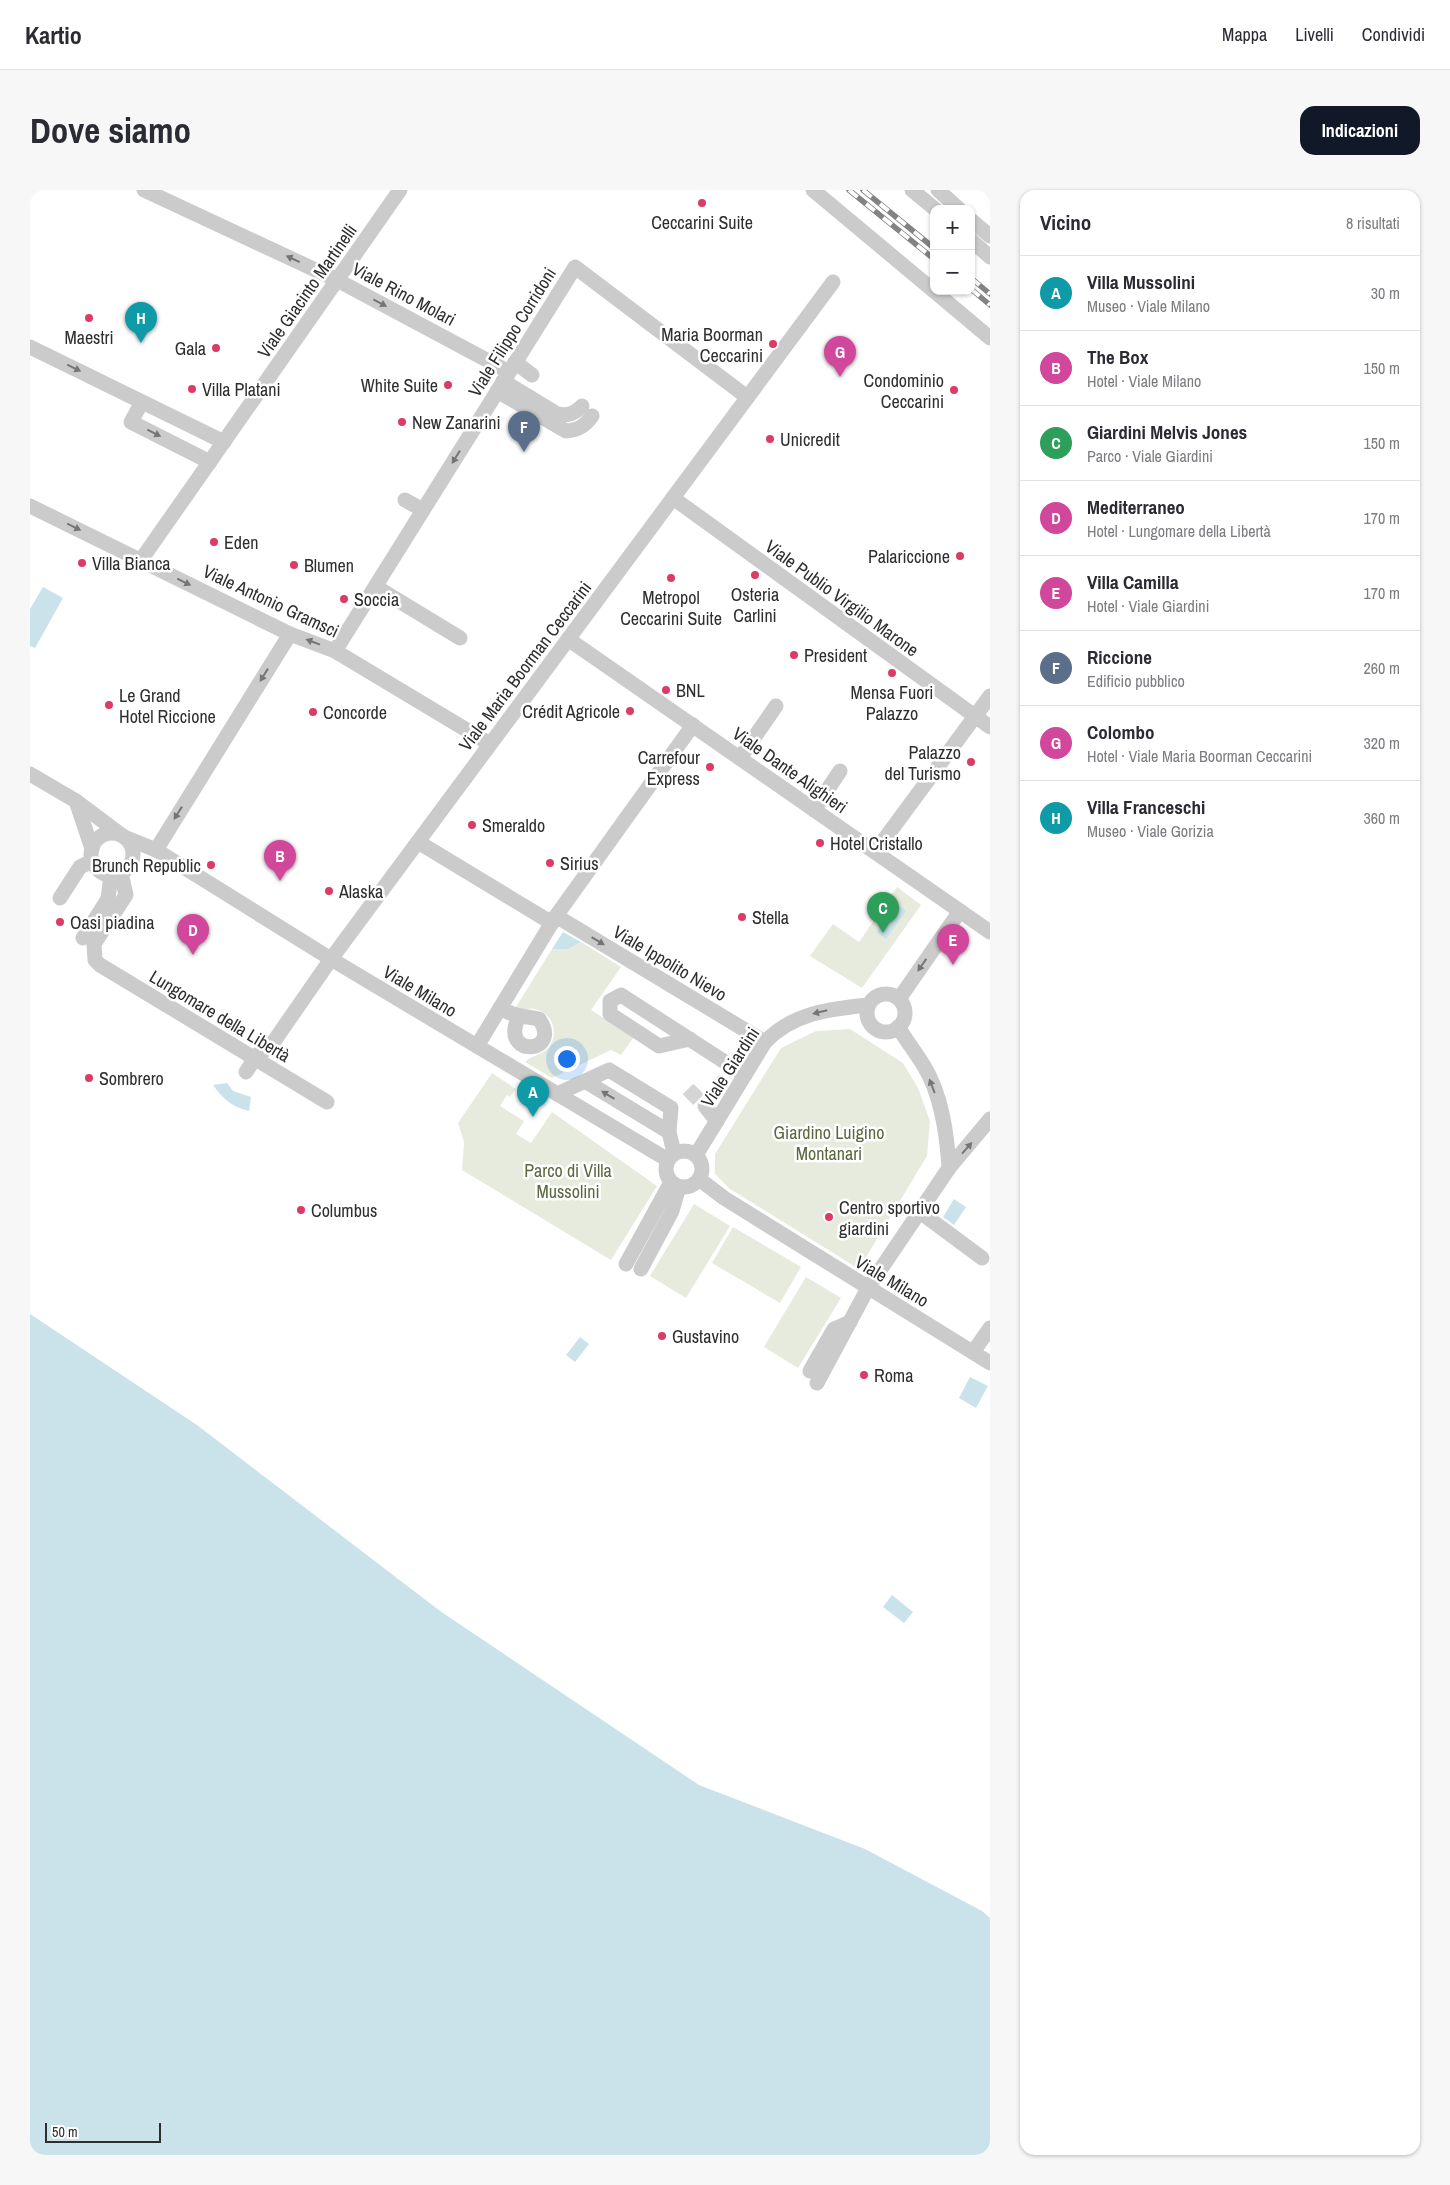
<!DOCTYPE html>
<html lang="it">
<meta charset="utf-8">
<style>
:root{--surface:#fff;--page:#f7f7f7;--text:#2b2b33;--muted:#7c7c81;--line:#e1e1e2;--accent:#111827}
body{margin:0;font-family:"Archivo Narrow",sans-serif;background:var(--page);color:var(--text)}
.controls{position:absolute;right:15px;top:15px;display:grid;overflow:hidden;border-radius:10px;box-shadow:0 1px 4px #0004}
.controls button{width:45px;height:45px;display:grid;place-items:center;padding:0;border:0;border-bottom:1px solid var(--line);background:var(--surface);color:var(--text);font:25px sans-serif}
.scale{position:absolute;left:15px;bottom:12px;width:116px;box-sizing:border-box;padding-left:5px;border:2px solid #2e2e2e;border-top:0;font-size:14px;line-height:18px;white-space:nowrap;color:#2e2e2e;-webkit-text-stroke:4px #fff;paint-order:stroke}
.you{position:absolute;left:536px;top:868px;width:18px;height:18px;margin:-12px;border:4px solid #fff;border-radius:50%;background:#1a73e8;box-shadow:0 0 0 8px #1a73e833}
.badge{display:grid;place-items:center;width:32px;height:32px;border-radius:50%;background:var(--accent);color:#fff;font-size:16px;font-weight:700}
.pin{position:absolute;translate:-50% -41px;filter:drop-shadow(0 1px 2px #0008)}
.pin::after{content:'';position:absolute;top:26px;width:18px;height:15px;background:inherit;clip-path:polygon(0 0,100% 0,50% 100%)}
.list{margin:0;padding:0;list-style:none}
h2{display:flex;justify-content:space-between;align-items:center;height:65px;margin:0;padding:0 20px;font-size:21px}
h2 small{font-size:16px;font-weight:400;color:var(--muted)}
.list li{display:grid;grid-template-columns:32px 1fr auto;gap:15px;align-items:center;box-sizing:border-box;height:75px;padding:0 20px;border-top:1px solid var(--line)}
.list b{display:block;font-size:19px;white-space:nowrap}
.list p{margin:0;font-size:16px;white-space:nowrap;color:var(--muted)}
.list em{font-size:16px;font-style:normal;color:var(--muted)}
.map{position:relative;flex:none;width:960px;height:1965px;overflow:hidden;border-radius:15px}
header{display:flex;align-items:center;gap:30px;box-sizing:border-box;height:70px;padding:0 25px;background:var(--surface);border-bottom:1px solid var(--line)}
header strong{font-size:24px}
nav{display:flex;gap:28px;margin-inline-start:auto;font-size:18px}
.intro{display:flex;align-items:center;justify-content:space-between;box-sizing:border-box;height:120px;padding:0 30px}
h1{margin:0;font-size:35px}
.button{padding:12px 22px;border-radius:15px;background:var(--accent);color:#fff;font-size:18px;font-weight:700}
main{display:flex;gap:30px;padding:0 30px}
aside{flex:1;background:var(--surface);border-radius:15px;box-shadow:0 1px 4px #0004}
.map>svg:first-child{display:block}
.green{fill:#e7ebdd}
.water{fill:#cae3ea}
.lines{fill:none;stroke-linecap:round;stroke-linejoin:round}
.minor-tunnel{stroke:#d5d5d5;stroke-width:15;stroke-dasharray:15 8;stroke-linecap:butt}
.minor{stroke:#cbcbcb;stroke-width:15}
.rail-casing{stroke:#838383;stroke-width:5.5}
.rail{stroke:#fff;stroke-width:4;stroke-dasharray:11;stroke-linecap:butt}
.oneway{fill:#757575}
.poi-dot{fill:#db3b64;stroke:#fff;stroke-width:2}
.labels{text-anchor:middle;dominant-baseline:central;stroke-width:5;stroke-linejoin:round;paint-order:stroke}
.poi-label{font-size:18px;fill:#2e2e2e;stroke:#fff;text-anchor:start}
.street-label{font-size:18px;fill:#2e2e2e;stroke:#fff}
.park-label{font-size:18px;fill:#59683e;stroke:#fff}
</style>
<header>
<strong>Kartio</strong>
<nav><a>Mappa</a><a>Livelli</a><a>Condividi</a></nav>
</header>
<div class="intro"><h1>Dove siamo</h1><a class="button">Indicazioni</a></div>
<main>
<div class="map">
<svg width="960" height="1965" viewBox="0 0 960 1965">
<rect width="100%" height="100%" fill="#fff"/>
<!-- green -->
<g class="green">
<path d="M867,697L891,715L832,798L780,766L803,734L829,752Z"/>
<path d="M551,752L591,777L561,820L604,847L591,865L581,860L522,888L495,872C501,865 511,866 518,858C529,846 524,825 508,820C500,817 492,820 484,820L522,759H539Z"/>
<path d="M820,839L873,873L888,898L900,931L897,966L829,1079L700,999L685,984V964L751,858L786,841Z"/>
<path d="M462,883L486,899L480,907L477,905L470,916L494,931L486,944L501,953L522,922L627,996L581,1070L432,980L434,952L428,933Z"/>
<path d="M664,1014L700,1036L656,1108L620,1086Z"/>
<path d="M703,1037L771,1077L750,1113L682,1073Z"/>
<path d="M776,1087L811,1108L768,1178L734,1157Z"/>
</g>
<!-- water -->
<g class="water">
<path d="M13,397L33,408L5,458L0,456V419Z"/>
<path d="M868,715L876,721L856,749L847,742Z"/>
<path d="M533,742L551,752L539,759H522Z"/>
<path d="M197,893L203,901L221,907L219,921C202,917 193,909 183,895Z"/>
<path d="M924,1009L936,1017L924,1035L913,1027Z"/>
<path d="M0,1124L167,1235L410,1421L669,1595L835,1659L952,1721L960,1728V1965H0Z"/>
<path d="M550,1147L559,1154L545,1172L536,1165Z"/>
<path d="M940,1187L958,1196L946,1218L929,1208Z"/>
<path d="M862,1405L883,1422L874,1433L853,1417Z"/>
</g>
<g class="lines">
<!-- minor-tunnel -->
<path class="minor-tunnel" d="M658,899L675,916"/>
<!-- minor -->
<g class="minor">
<path d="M114,0L307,90L479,182"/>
<path d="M783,0L904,101"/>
<path d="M882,0L905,19"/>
<path d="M908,0L929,19"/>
<path d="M941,30L960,46"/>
<path d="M941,50L960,67"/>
<path d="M904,101L960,148"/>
<path d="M0,157L194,252"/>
<path d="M485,172L502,185"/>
<path d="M473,191L527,224C538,226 544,224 552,216"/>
<path d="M467,201L536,241C548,240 555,236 562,226"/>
<path d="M112,212L101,232L180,272"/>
<path d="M643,308L960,537"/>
<path d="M375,310L393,320"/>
<path d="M0,316L260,444L305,461L460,554"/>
<path d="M111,370L370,0"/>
<path d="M346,397L430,448"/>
<path d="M538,449L960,742"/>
<path d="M305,461L545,77L717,207"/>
<path d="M710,568L746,516"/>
<path d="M0,584L46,611L94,647L126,660L301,769L638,970"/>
<path d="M46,611L62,659"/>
<path d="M784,620L810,581"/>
<circle cx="82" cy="664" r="21"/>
<path d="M388,652L522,733"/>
<path d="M126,660L260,444"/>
<path d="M845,662L960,506"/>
<path d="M91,683L96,705L64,754L65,770L70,775L297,912"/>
<path d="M30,708L50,677L62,671"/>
<path d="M526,726L735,852"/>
<path d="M53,748L78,709L81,685"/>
<circle cx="856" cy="823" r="19"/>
<path d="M869,809L930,721"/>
<path d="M470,818C488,828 491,825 509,829C532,862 476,868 486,834"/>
<path d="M868,837C876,850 886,863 894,876C912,906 917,944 919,978"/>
<path d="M660,849L629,856L580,824V811L591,805L715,885"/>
<path d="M447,856L526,726L663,535"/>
<path d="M216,882L227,865L240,857L301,769L803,92"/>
<path d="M555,891L639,942"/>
<path d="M527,904L579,880L641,918L639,942L644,963"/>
<path d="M675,916L687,931"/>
<circle cx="654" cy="979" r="18"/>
<path d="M666,965L735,852C763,823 799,819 838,815"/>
<path d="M669,989L694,1008L960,1173"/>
<path d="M890,1022L952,1068"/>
<path d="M596,1074L641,992"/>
<path d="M611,1079L642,1021L649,997"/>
<path d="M943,1162L960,1138"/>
<path d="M780,1181L804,1139L820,1132"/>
<path d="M787,1193L838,1098L919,978L960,929"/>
</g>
<defs>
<g id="rail">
<path d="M819,0L904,69"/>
<path d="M833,0L904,58"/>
<path d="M941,88L960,104"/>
<path d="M941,99L960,115"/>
</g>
</defs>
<!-- rail casing -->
<use href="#rail" class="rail-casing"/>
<!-- rail -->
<use href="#rail" class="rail"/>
</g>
<!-- one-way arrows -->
<defs><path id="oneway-solid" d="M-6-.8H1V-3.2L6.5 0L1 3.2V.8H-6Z" transform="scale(1.25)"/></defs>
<g class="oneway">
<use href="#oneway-solid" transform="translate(263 69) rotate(-155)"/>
<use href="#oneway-solid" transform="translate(350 113) rotate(28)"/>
<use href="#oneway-solid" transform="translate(44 178) rotate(26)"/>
<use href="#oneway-solid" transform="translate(124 243) rotate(27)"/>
<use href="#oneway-solid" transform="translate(426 267) rotate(122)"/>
<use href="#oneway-solid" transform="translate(44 337) rotate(26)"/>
<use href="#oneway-solid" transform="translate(154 392) rotate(26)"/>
<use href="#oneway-solid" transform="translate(283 452) rotate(-159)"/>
<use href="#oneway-solid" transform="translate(234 485) rotate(122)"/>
<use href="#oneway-solid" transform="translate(148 623) rotate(122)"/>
<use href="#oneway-solid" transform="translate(568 751) rotate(31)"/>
<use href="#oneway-solid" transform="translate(892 775) rotate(125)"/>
<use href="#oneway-solid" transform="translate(790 822) rotate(166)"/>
<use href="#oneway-solid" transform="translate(902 896) rotate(-111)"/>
<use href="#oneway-solid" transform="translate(578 905) rotate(-149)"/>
<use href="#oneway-solid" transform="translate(937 958) rotate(-48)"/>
</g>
<!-- markers -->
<g class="poi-dot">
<circle cx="672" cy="13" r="5"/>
<circle cx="59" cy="128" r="5"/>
<circle cx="743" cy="154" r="5"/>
<circle cx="186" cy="158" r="5"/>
<circle cx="418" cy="195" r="5"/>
<circle cx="162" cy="199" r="5"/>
<circle cx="924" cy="200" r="5"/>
<circle cx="372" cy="232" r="5"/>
<circle cx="740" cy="249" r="5"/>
<circle cx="184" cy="352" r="5"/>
<circle cx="930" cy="366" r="5"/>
<circle cx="52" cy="373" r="5"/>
<circle cx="264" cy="375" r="5"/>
<circle cx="725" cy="385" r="5"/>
<circle cx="641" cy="388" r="5"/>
<circle cx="314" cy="409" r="5"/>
<circle cx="764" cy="465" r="5"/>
<circle cx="862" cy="483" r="5"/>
<circle cx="636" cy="500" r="5"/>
<circle cx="79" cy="515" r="5"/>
<circle cx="600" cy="521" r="5"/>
<circle cx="283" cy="522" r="5"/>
<circle cx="941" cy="572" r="5"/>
<circle cx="680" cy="577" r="5"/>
<circle cx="442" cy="635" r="5"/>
<circle cx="790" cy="653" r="5"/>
<circle cx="520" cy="673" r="5"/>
<circle cx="181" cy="675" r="5"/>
<circle cx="299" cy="701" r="5"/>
<circle cx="712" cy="727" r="5"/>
<circle cx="30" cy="732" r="5"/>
<circle cx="59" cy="888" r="5"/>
<circle cx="271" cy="1020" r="5"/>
<circle cx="799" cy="1027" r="5"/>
<circle cx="632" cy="1146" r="5"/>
<circle cx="834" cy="1185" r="5"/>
</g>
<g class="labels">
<!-- poi labels -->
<g class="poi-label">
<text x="672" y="32" text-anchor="middle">Ceccarini Suite</text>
<text x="733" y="144" text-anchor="end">Maria Boorman<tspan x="733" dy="21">Ceccarini</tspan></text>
<text x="59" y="147" text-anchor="middle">Maestri</text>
<text x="176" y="158" text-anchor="end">Gala</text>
<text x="914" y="190" text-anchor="end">Condominio<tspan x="914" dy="21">Ceccarini</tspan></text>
<text x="408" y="195" text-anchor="end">White Suite</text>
<text x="172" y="199">Villa Platani</text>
<text x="382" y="232">New Zanarini</text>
<text x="750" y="249">Unicredit</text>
<text x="194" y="352">Eden</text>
<text x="920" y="366" text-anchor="end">Palariccione</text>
<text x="62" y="373">Villa Bianca</text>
<text x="274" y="375">Blumen</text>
<text x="725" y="404" text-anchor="middle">Osteria<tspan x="725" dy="21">Carlini</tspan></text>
<text x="641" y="407" text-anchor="middle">Metropol<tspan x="641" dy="21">Ceccarini Suite</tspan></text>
<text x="324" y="409">Soccia</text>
<text x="774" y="465">President</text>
<text x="646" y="500">BNL</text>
<text x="862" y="502" text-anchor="middle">Mensa Fuori<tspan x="862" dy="21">Palazzo</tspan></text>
<text x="89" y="505">Le Grand<tspan x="89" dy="21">Hotel Riccione</tspan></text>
<text x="590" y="521" text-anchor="end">Crédit Agricole</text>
<text x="293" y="522">Concorde</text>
<text x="931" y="562" text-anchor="end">Palazzo<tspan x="931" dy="21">del Turismo</tspan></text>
<text x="670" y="567" text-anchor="end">Carrefour<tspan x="670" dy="21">Express</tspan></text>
<text x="452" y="635">Smeraldo</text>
<text x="800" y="653">Hotel Cristallo</text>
<text x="530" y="673">Sirius</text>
<text x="171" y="675" text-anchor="end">Brunch Republic</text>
<text x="309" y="701">Alaska</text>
<text x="722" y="727">Stella</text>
<text x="40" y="732">Oasi piadina</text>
<text x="69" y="888">Sombrero</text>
<text x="809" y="1017">Centro sportivo<tspan x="809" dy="21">giardini</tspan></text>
<text x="281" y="1020">Columbus</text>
<text x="642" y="1146">Gustavino</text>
<text x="844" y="1185">Roma</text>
</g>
<!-- street labels -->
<g class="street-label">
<text transform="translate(277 101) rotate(-55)">Viale Giacinto Martinelli</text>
<text transform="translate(374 104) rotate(28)">Viale Rino Molari</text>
<text transform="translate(482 142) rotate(-58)">Viale Filippo Corridoni</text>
<text transform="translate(812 408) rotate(36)">Viale Publio Virgilio Marone</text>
<text transform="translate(241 411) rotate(25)">Viale Antonio Gramsci</text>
<text transform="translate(495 476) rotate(-53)">Viale Maria Boorman Ceccarini</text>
<text transform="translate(760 580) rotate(35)">Viale Dante Alighieri</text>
<text transform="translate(640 773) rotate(31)">Viale Ippolito Nievo</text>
<text transform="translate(390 801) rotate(31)">Viale Milano</text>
<text transform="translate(190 826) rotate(31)">Lungomare della Libertà</text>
<text transform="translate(700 877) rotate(-57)">Viale Giardini</text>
<text transform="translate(862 1091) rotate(31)">Viale Milano</text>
</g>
<!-- park labels -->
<g class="park-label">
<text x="799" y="942">Giardino Luigino<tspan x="799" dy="21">Montanari</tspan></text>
<text x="538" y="980">Parco di Villa<tspan x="538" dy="21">Mussolini</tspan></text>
</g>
</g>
</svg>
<div class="controls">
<button>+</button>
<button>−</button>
</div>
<div class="scale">50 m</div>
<div class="you"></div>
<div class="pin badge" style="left:503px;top:927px;background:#0f9aa8">A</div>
<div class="pin badge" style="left:250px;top:691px;background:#d1479c">B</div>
<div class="pin badge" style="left:853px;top:743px;background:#2e9e5b">C</div>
<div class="pin badge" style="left:163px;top:765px;background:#d1479c">D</div>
<div class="pin badge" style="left:923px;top:775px;background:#d1479c">E</div>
<div class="pin badge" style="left:494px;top:262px;background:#5c6f8a">F</div>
<div class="pin badge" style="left:810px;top:187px;background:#d1479c">G</div>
<div class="pin badge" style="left:111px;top:153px;background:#0f9aa8">H</div>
</div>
<aside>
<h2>Vicino<small>8 risultati</small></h2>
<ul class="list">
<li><span class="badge" style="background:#0f9aa8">A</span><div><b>Villa Mussolini</b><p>Museo · Viale Milano</p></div><em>30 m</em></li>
<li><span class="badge" style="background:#d1479c">B</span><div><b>The Box</b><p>Hotel · Viale Milano</p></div><em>150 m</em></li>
<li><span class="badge" style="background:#2e9e5b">C</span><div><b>Giardini Melvis Jones</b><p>Parco · Viale Giardini</p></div><em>150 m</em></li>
<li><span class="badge" style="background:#d1479c">D</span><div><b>Mediterraneo</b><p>Hotel · Lungomare della Libertà</p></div><em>170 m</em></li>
<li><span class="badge" style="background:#d1479c">E</span><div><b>Villa Camilla</b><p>Hotel · Viale Giardini</p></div><em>170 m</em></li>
<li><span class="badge" style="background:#5c6f8a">F</span><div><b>Riccione</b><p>Edificio pubblico</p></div><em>260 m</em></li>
<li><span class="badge" style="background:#d1479c">G</span><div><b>Colombo</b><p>Hotel · Viale Maria Boorman Ceccarini</p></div><em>320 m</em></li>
<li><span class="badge" style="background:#0f9aa8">H</span><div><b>Villa Franceschi</b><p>Museo · Viale Gorizia</p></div><em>360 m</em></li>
</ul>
</aside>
</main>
